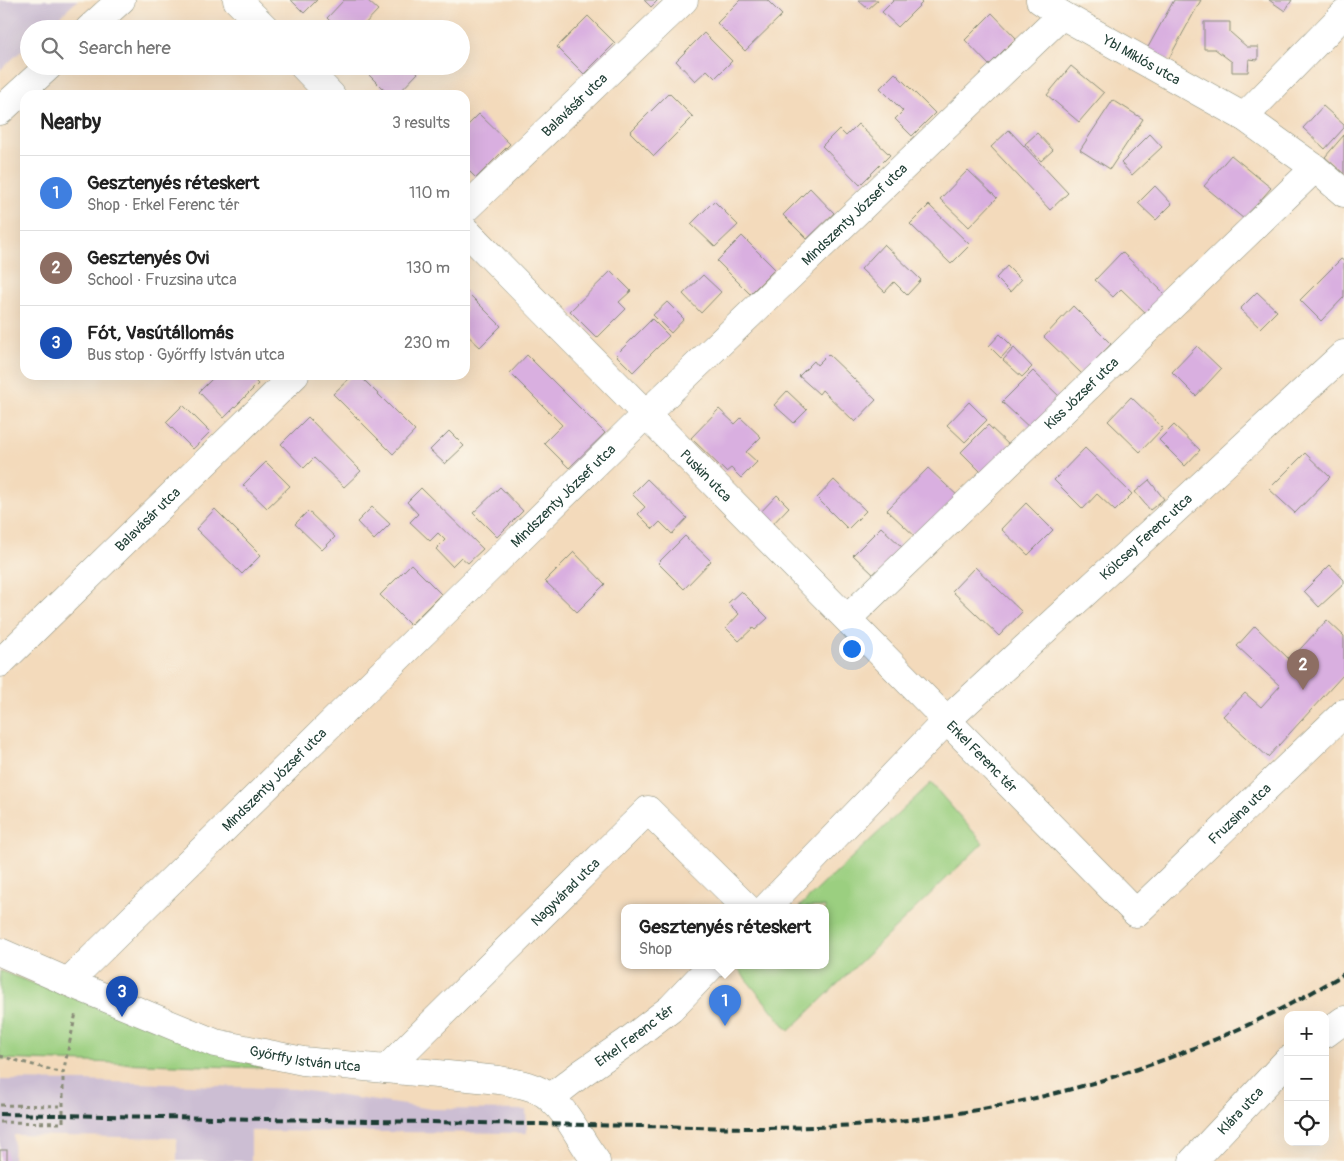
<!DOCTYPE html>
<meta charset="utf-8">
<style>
:root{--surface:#fff;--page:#f6f6f6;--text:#222;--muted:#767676;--line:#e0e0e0;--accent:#111827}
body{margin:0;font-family:Pangolin,sans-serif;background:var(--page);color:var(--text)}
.controls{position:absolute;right:15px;bottom:15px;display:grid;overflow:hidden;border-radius:10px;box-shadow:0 5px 20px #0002}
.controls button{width:45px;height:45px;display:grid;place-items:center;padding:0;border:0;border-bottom:1px solid var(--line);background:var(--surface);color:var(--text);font:25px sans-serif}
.you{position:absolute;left:851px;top:648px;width:18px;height:18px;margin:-12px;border:4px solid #fff;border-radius:50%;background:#1a73e8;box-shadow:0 0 0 8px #1a73e833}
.badge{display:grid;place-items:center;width:32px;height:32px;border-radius:50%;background:var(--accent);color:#fff;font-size:16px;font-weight:700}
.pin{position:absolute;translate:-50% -41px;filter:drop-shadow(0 1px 2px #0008)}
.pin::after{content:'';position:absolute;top:26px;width:18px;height:15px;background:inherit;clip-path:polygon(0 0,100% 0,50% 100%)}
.popup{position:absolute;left:621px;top:904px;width:208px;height:65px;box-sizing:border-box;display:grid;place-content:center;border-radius:10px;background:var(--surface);filter:drop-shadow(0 1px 4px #0005);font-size:16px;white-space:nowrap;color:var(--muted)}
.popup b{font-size:19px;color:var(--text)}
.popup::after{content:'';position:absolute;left:50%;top:100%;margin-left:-10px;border:10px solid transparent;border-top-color:var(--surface)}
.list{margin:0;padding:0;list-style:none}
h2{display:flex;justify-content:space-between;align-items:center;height:65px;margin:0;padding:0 20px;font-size:21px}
h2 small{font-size:16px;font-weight:400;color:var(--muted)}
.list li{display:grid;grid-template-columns:32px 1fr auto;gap:15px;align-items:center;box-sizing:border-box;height:75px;padding:0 20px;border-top:1px solid var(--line)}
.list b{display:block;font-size:19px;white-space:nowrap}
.list p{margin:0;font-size:16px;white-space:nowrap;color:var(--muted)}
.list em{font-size:16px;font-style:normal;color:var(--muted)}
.icon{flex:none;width:28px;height:28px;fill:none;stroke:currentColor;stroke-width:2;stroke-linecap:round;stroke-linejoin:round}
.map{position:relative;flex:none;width:1344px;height:1161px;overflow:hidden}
.search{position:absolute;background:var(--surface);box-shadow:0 5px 20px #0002;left:20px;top:20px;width:450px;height:55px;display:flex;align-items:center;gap:12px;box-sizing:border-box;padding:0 18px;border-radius:28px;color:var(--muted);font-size:19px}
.panel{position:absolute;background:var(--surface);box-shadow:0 5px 20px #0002;left:20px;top:90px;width:450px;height:290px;border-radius:15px}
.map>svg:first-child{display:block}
.industrial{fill:#ccbed3}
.green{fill:#9bcf80;stroke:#5d865a}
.building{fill:#d9afe0}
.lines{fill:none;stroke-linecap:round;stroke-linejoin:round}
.minor-casing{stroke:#898c78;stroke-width:29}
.secondary-casing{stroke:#898c78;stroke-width:29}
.path{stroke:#898c78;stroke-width:3;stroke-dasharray:4 4;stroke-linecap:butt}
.minor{stroke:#fff;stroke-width:28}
.secondary{stroke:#fff;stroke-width:28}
.rail{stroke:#1f3d34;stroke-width:4;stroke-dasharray:8 4;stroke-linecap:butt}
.labels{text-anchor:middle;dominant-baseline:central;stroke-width:4;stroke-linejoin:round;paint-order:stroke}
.street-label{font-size:14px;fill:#1f3d34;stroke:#fbf7ec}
</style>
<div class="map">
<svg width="1344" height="1161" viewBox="0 0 1344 1161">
<rect width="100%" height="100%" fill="#fbf7ec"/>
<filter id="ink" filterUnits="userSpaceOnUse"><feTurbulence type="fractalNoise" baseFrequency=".02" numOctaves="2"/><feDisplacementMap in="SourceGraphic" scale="10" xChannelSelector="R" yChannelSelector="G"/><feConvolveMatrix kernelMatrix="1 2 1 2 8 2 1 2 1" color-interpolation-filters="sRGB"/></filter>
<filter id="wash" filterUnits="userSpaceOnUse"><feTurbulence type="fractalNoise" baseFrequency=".0096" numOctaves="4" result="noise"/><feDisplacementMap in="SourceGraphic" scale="20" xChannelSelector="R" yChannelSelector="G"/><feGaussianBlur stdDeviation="1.12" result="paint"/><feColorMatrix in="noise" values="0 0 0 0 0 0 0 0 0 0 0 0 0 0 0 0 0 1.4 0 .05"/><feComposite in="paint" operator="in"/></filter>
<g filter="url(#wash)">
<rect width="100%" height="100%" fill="#f3dabb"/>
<!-- industrial -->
<g class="industrial">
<path d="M0,0H78L46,29H29V44L0,70Z"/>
<path d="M0,1080L84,1081L294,1089L432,1109L526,1110L527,1133L251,1131V1161H177V1138L14,1135L13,1161H0Z"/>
</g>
<!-- green -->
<g class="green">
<path d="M931,783L983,843L789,1031L736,967L738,965H825V907H799Z"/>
<path d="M0,971L263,1068L0,1059Z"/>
</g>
<g id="blocks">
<!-- building -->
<g class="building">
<path d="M291,0H317L304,13Z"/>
<path d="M344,0H367L378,10L360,29H338L327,18Z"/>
<path d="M644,0H658L651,7Z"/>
<path d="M740,0H767L782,15L745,51L717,23Z"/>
<path d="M858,0H878L868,9Z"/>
<path d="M894,0H919L922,3L898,27L882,12Z"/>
<path d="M1174,0H1201L1168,60L1147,49Z"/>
<path d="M1269,0H1292L1285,11Z"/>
<path d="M992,13L1016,38L989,65L965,40Z"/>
<path d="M588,16L615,43L584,74L557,47Z"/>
<path d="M1204,22H1230V32L1247,47H1258V60L1249,59L1248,72H1232V62L1215,49H1204Z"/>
<path d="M704,33L732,61L715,78L707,70L695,81L676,61Z"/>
<path d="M360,66H412L418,73L397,95H389Z"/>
<path d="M1071,66L1104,93L1079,122L1047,95Z"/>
<path d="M895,73L935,113L912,136L895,119L903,111L880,88Z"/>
<path d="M669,93L693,117L654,156L630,132Z"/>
<path d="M1113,100L1143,119L1110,169L1080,150Z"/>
<path d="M1323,106L1344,125V128L1325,149L1303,128Z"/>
<path d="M479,114L510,144L476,178L465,167V128Z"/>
<path d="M858,124L890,155L860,185L822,146L839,129L846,136Z"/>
<path d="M1009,130L1068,193L1050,210L991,147Z"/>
<path d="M1037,133L1053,150L1041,161L1025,144Z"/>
<path d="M1150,134L1162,147L1132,175L1121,163Z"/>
<path d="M1344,135V174L1325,157Z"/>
<path d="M1231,155L1271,188L1244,219L1204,186Z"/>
<path d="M968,170L997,198L969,227L940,199Z"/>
<path d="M1155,186L1172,204L1156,220L1138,203Z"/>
<path d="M810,188L834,213L807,239L783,215Z"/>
<path d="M714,201L738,225L715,247L691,224Z"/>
<path d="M929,205L970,245L951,264L910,224Z"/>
<path d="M742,236L775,269L750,294L717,261Z"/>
<path d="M884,244L921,280L907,295L894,282L885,292L861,269Z"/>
<path d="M1122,252L1166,295L1147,314L1121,289L1113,297L1095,280Z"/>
<path d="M1341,259L1344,261V297L1321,321L1300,300Z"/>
<path d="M1007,266L1021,280L1010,292L996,278Z"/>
<path d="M611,271L631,291L619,302L626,309L597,338L570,311Z"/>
<path d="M703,275L721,292L701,313L683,294Z"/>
<path d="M465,290L501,326L480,347L465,333Z"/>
<path d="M1257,292L1277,311L1260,328L1240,309Z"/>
<path d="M667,302L684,319L671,333L653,315Z"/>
<path d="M1073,306L1111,344L1082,374L1044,337Z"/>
<path d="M652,319L669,336L633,372L616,355Z"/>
<path d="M1000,334L1012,346L1001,358L989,346Z"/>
<path d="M1197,346L1221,369L1196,396L1172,372Z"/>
<path d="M1014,348L1032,367L1022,377L1003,360Z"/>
<path d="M828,354L876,400L855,422L822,390L819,394L799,376L814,361L817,365Z"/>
<path d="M527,355L605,433L569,468L544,443L562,425L510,373Z"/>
<path d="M1033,371L1061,398L1031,429L1002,402Z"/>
<path d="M216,375H249L258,384L224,418L199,392Z"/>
<path d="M353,375H359L415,431L393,454L333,394Z"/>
<path d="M787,391L807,410L794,423L774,405Z"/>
<path d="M1131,397L1163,428L1140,452L1108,421Z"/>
<path d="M969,402L987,420L965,442L947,425Z"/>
<path d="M183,405L210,432L193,449L166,422Z"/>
<path d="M719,409L735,424L741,418L761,437L746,452L757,462L741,478L731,468L726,472L691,438Z"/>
<path d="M308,417L361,471L344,487L314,458L304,468L281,444Z"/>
<path d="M988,425L1010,446L983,474L961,452Z"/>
<path d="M1174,425L1200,450L1185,466L1159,440Z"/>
<path d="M449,431L464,446L445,464L430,450Z"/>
<path d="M1085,448L1132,494L1115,511L1097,494L1083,509L1054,480Z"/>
<path d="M1305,453L1330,477L1295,513L1269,489Z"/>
<path d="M266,462L290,486L267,508L243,485Z"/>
<path d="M928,468L960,498L919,540L887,510Z"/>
<path d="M647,479L687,518L672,534L660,522L653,529L638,514L645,507L632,494Z"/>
<path d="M834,480L866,511L848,529L817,498Z"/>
<path d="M1149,480L1164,499L1150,510L1135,492Z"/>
<path d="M500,487L523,511L497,537L473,513Z"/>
<path d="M421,488L483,549L468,563L461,557L452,566L436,549L445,540L438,533L430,541L410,522L418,514L407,502Z"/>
<path d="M777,495L789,507L769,528L757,516Z"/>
<path d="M1026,503L1053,530L1028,555L1001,529Z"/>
<path d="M372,507L390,524L374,540L357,522Z"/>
<path d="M215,509L261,555L242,574L196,529Z"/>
<path d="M308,511L335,537L322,550L295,524Z"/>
<path d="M881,527L904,549L876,577L853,555Z"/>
<path d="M685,536L711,561L684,589L658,563Z"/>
<path d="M574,552L605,584L577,612L545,581Z"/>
<path d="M411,564L441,594L410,625L380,595Z"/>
<path d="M1330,565L1344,580V584L1319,607L1304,591Z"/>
<path d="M975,567L1022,612L999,636L952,591Z"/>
<path d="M741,591L768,618L755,630L753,628L739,641L726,628L739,614L728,603Z"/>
<path d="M1327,620L1344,636V674L1268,757L1223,716L1245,693L1261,707L1280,686L1237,646L1255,626L1290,660Z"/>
<rect x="0" y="1150" width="7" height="11"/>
</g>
</g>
</g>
<g filter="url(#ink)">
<use href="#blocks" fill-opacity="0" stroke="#898c78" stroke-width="1"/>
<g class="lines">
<defs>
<g id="minor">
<path d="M237,0L266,29"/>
<path id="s1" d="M1040,0L1062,15L1244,117L1315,168L1344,193"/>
<path d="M89,29L121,0"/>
<path d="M303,66L331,95"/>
<path d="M0,111L49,66"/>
<path d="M1244,117L1344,14"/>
<path id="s2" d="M465,209L684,0"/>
<path id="s3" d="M465,230L1136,913L1344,713"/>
<path id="s4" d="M848,618L1315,168"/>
<path id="s5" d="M0,663L295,375"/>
<path id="s6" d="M767,907L947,720L1344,354"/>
<path id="s7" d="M68,982L646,414L1062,15"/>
<path d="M1325,1034L1344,1020"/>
<path id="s8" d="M386,1069L648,810L746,907"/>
<path id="s9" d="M550,1098L582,1073L627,1042L671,1008L712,965"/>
<path id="s10" d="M1193,1161L1288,1060"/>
</g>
<g id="secondary">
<path id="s11" d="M0,952L82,988L215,1043L303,1061L499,1080C517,1083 537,1086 550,1098C570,1115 580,1141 596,1161"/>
</g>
</defs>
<!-- minor casing -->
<use href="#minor" class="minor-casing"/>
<!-- secondary casing -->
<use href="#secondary" class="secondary-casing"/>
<!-- path -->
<g class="path">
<path d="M0,1056L63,1073"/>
<path d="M0,1105L63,1106"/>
<path d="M0,1122L63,1123V1073L76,1013"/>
</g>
<!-- minor -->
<use href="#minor" class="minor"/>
<!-- secondary -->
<use href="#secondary" class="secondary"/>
<!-- rail -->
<path class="rail" d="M0,1114L748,1128C795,1128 841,1127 888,1122C1048,1107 1205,1057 1344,974"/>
</g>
</g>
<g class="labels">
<!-- street labels -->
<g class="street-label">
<text stroke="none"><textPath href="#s1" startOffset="118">Ybl Miklós utca</textPath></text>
<text stroke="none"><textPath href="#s2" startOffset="151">Balavásár utca</textPath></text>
<text stroke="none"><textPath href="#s7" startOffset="1099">Mindszenty József utca</textPath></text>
<text stroke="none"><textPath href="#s4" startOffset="324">Kiss József utca</textPath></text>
<text stroke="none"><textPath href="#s3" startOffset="344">Puskin utca</textPath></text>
<text stroke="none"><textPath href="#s7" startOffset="694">Mindszenty József utca</textPath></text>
<text stroke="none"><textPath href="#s5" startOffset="206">Balavásár utca</textPath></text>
<text stroke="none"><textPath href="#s6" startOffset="530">Kölcsey Ferenc utca</textPath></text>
<text stroke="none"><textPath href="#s3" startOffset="738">Erkel Ferenc tér</textPath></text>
<text stroke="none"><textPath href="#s7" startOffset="289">Mindszenty József utca</textPath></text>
<text stroke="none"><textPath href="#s3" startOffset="1101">Fruzsina utca</textPath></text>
<text stroke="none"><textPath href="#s8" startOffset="252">Nagyvárad utca</textPath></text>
<text stroke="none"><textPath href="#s9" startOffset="105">Erkel Ferenc tér</textPath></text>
<text stroke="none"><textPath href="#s11" startOffset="325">Győrffy István utca</textPath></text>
<text stroke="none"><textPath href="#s10" startOffset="69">Klára utca</textPath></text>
</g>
</g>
</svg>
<div class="controls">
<button>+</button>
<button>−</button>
<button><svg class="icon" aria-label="locate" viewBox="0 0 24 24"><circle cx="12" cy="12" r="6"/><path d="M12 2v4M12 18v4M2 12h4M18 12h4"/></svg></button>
</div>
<div class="you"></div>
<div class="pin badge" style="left:725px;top:1026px;background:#3f7fe0">1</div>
<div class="popup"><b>Gesztenyés réteskert</b>Shop</div>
<div class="pin badge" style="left:1303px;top:690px;background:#8d6e63">2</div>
<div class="pin badge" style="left:122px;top:1017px;background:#1a4fb4">3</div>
<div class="search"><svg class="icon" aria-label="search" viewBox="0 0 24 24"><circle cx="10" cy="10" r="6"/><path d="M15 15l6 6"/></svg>Search here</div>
<section class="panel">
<h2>Nearby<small>3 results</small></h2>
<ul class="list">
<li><span class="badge" style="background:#3f7fe0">1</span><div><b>Gesztenyés réteskert</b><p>Shop · Erkel Ferenc tér</p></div><em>110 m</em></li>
<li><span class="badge" style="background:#8d6e63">2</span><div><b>Gesztenyés Ovi</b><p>School · Fruzsina utca</p></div><em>130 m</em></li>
<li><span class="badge" style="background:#1a4fb4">3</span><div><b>Fót, Vasútállomás</b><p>Bus stop · Győrffy István utca</p></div><em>230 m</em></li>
</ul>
</section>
</div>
